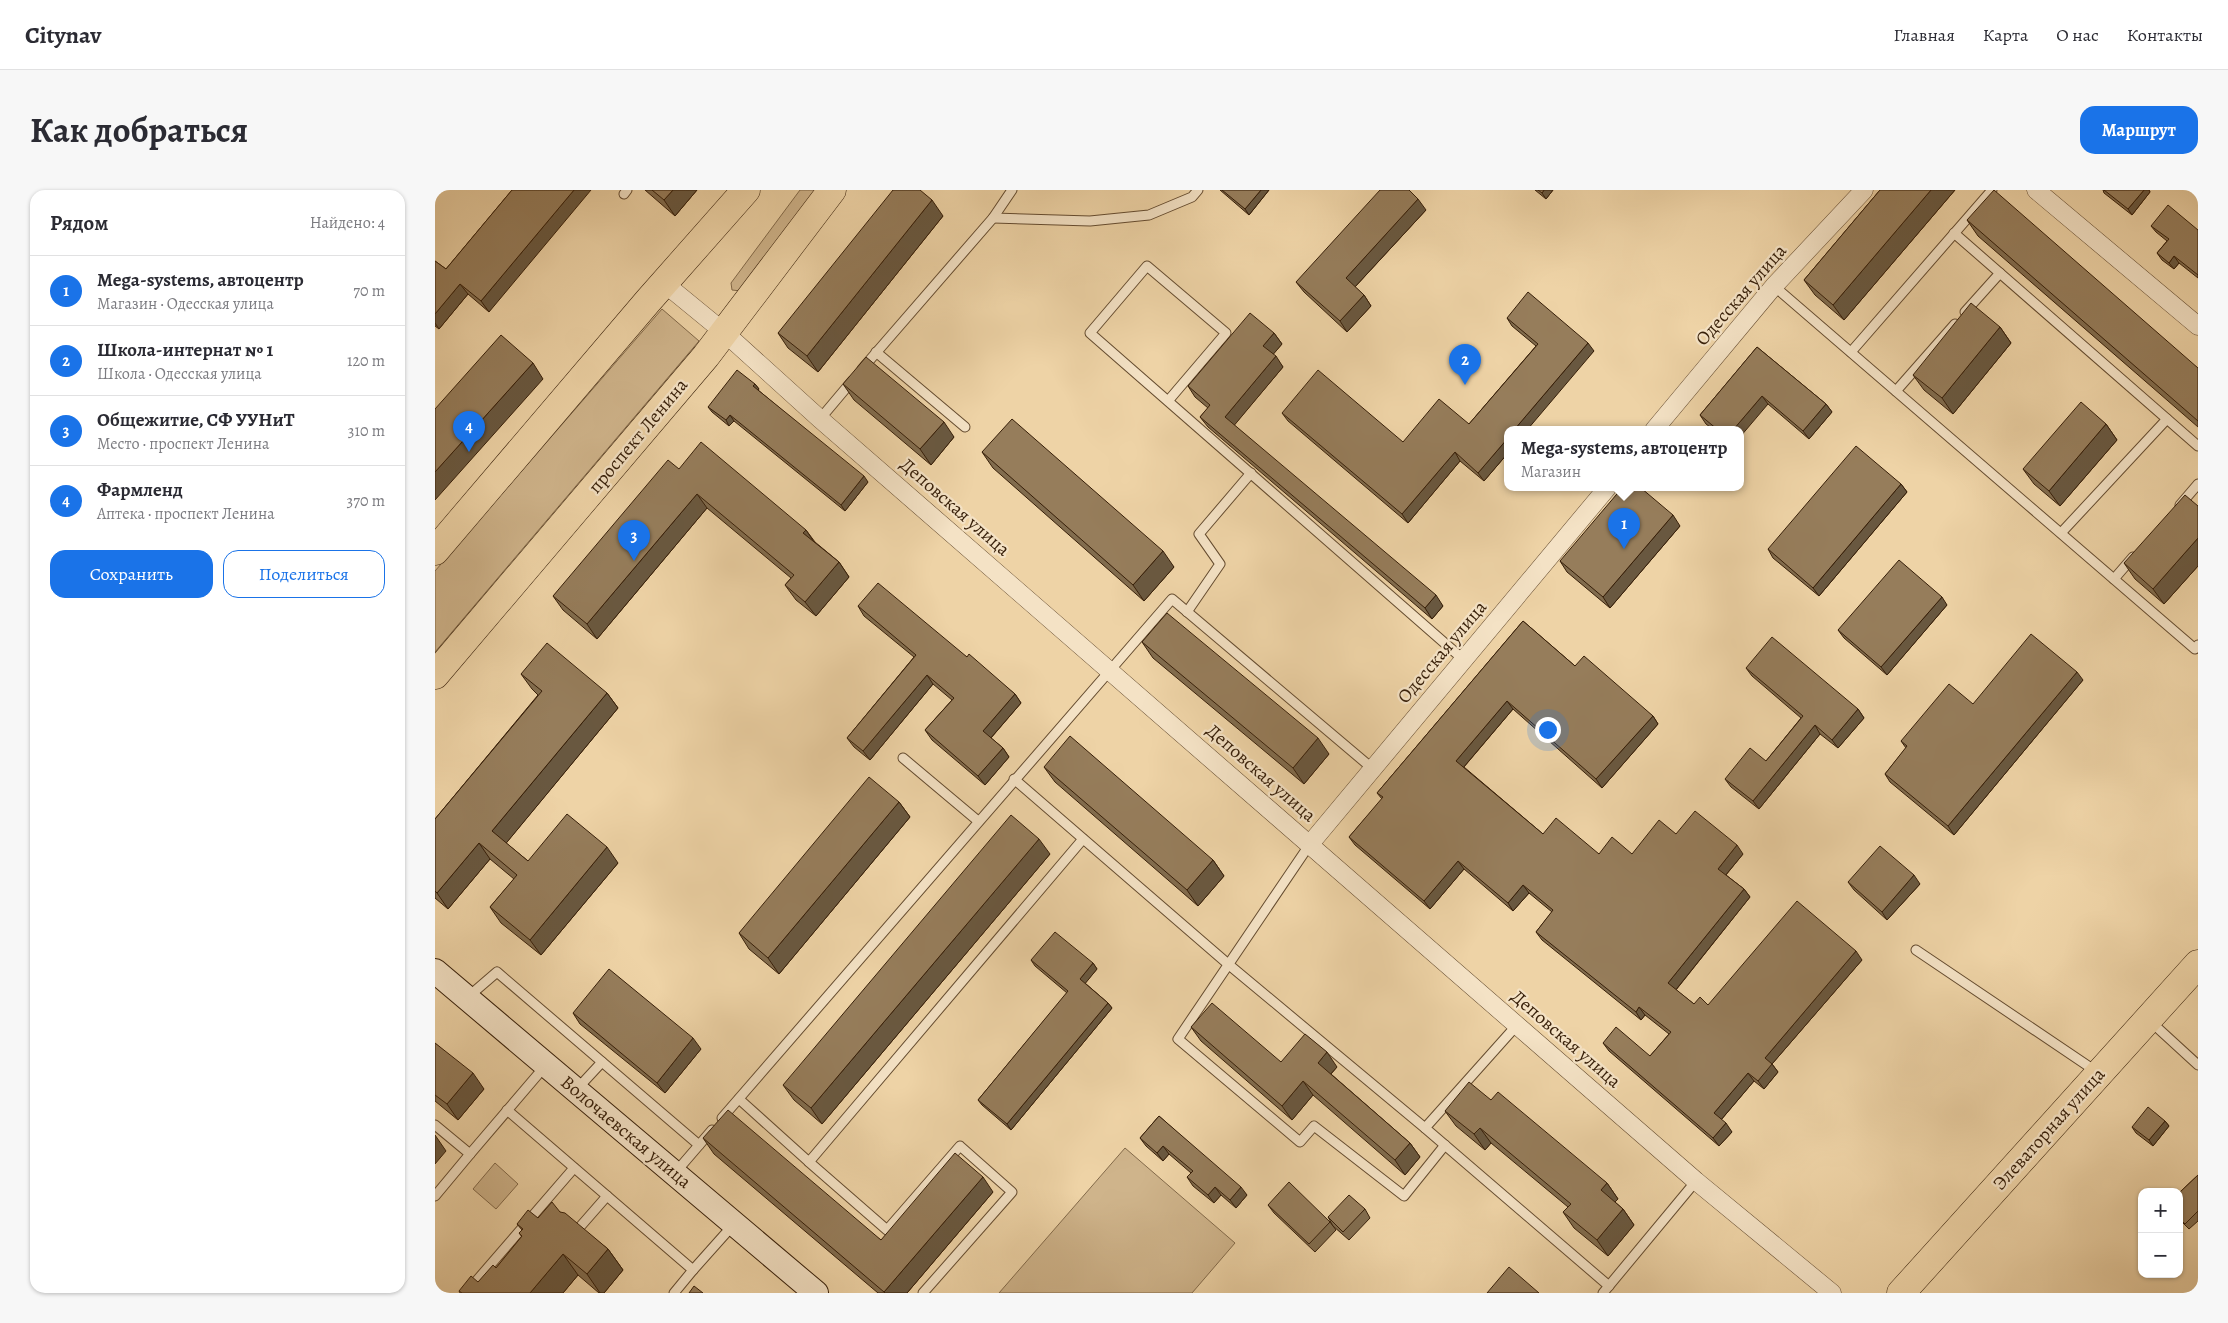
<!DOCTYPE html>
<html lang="ru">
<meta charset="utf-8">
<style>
:root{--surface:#fff;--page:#f7f7f7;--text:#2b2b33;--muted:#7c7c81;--line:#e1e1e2;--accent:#1a73e8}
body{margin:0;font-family:Alegreya,serif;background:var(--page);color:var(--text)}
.controls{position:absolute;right:15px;bottom:15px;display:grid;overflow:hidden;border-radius:10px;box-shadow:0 1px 4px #0004}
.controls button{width:45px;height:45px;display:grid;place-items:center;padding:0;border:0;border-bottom:1px solid var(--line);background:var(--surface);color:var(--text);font:25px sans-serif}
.you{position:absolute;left:1112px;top:539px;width:18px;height:18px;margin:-12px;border:4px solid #fff;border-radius:50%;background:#1a73e8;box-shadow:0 0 0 8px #1a73e833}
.badge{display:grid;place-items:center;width:32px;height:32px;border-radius:50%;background:var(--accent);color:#fff;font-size:16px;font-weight:700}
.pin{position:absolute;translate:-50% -41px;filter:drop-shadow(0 1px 2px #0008)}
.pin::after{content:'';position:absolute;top:26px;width:18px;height:15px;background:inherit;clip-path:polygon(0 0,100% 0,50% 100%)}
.popup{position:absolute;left:1069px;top:236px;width:240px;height:65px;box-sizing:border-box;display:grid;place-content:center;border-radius:10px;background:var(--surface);filter:drop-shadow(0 1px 4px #0005);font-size:16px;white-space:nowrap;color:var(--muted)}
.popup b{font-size:19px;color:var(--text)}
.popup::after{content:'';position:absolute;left:50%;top:100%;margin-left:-10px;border:10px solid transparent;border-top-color:var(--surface)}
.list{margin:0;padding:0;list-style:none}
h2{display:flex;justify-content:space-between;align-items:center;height:65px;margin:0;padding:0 20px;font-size:21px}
h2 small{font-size:16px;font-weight:400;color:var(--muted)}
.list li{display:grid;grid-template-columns:32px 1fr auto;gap:15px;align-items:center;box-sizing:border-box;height:70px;padding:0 20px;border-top:1px solid var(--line)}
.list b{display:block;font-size:19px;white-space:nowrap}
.list p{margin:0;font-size:16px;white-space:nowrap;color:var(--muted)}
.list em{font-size:16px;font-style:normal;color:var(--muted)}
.actions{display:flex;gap:10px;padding:15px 20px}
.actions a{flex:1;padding:11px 0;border:1px solid var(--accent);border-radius:15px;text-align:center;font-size:18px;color:var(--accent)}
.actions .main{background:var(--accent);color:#fff}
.map{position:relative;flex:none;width:1763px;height:1103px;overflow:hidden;border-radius:15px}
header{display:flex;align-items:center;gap:30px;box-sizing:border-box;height:70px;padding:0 25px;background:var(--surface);border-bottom:1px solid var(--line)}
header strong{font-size:24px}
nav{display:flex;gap:28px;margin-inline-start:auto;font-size:18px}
.intro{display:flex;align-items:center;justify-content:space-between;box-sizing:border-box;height:120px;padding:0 30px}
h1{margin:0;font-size:35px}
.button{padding:12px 22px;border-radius:15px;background:var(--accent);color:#fff;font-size:18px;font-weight:700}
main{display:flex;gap:30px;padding:0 30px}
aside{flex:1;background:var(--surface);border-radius:15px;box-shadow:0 1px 4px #0004}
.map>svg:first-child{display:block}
.green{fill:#cfb48b;stroke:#836a4a}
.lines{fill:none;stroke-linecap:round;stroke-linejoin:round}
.lane-casing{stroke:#654c30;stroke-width:11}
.street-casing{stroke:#654c30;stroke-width:19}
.secondary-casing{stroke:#371f09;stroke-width:26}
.primary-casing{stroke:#371f09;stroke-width:29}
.lane{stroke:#f4e2c5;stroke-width:9}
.street{stroke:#f4e2c5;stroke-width:18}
.secondary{stroke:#f4e2c5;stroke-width:24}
.primary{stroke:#eed3a6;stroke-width:28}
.wall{fill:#816c4e;stroke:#371f09}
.shaded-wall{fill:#695840;stroke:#371f09}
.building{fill:#967d5b;stroke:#371f09}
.labels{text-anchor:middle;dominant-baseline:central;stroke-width:4.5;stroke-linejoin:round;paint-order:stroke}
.street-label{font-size:19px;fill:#371f09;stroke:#f4e2c5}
</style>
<header>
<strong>Citynav</strong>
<nav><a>Главная</a><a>Карта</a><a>О нас</a><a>Контакты</a></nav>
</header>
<div class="intro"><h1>Как добраться</h1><a class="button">Маршрут</a></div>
<main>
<aside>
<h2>Рядом<small>Найдено: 4</small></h2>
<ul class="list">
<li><span class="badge">1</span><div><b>Mega-systems, автоцентр</b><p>Магазин · Одесская улица</p></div><em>70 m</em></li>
<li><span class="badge">2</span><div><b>Школа-интернат № 1</b><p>Школа · Одесская улица</p></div><em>120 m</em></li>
<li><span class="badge">3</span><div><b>Общежитие, СФ УУНиТ</b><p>Место · проспект Ленина</p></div><em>310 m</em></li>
<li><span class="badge">4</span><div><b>Фармленд</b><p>Аптека · проспект Ленина</p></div><em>370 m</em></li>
</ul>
<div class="actions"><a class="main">Сохранить</a><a>Поделиться</a></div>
</aside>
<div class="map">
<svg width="1763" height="1103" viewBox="0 0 1763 1103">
<rect width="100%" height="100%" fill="#eed3a6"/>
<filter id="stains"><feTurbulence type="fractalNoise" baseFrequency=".004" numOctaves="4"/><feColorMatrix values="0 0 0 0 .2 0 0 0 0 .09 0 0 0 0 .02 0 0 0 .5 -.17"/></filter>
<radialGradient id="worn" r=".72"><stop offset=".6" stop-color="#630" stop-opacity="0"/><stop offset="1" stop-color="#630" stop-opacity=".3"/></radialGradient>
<!-- green -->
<g class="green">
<path d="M365,0H382L306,101L297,100L296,93Z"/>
<path d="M227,119L264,151L0,462V381Z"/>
<path d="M690,958L800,1053L757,1103H564Z"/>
<path d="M60,973L83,994L61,1019L38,999Z"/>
</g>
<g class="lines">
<defs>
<g id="lane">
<path d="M189,4L192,0"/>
<path d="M558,28L655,31L714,25L757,7L763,0"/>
<path d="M1519,43L1763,256"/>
<path d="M1339,96L1760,459L1763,455"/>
<path d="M1530,122L1565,83"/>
<path d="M441,162L530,237"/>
<path d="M1416,162L1557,0"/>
<path d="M427,179L558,28L577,0"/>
<path d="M1461,201L1520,134"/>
<path d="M733,211L791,143L712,76L655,143L1029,470"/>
<path d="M385,229L417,191"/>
<path d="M1745,315L1763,294"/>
<path d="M1626,343L1732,229"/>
<path d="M1679,389L1698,367"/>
<path d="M752,422L785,374L764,344L816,283"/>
<path d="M468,568L543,631"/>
<path d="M579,589L793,774L990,938"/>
<path d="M875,654L743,849L865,952L879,936L969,1006L1010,955"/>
<path d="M1481,760L1662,882"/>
<path d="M33,807L62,782L264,955"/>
<path d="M1715,831L1763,875"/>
<path d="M1082,835L990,938L1174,1096"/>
<path d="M142,899L167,872"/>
<path d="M304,909L374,972L648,649"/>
<path d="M72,920L258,1080L239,1103"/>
<path d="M287,928L737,409L938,579"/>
<path d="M0,935L35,964L111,875"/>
<path d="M374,972L452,1040L525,956L577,1002L488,1103"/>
<path d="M240,983L277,940"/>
<path d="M0,1006L35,964"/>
<path d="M144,1038L172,1006"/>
<path d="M258,1080L299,1034"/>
<path d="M31,1103L139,978"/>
<path d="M1168,1103L1261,991"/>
</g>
<g id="street">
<path d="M1601,0L1763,136"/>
<path d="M229,93L290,143L385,229L1261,991L1397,1103"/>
<path d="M1219,240L1339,96L1429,0"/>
<path d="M875,654L1172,298"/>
</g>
<path id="secondary" d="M0,781L381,1103"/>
<g id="primary">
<path d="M0,361L213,111L311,0"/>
<path d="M0,485L271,166L397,0"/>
<path d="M1466,1103L1763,774"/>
</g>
</defs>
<!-- lane casing -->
<use href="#lane" class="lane-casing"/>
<!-- street casing -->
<use href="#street" class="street-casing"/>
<!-- secondary casing -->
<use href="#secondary" class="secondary-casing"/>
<!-- primary casing -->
<use href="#primary" class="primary-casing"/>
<!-- lane -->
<use href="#lane" class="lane"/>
<!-- street -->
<use href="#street" class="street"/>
<!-- secondary -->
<use href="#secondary" class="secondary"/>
<!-- primary -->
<use href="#primary" class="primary"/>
</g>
<!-- wall -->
<g class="wall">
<path d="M77,0L54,122L33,104L4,139L0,136V71L11,79Z"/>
<path d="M210,0H262L240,26Z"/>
<path d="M785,0H834L814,25Z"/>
<path d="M1100,0H1118L1111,9Z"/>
<path d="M1445,0H1520L1409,130L1380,105L1369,90Z"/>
<path d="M1668,0H1714L1715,2L1697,25L1669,3Z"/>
<path d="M991,20L920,97L929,105L936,116L912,142L869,102L861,92Z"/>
<path d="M508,26L383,182L353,158L343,143Z"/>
<path d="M1532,30L1763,178V237L1543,46Z"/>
<path d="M1716,36L1763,40V88L1744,73L1739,79L1727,70L1722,63L1732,51L1721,42Z"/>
<path d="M1072,128L1159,161L1073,240V263L1049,291L1025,271L973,333L853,231L847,223L968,252L1034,234L1101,156L1077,136Z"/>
<path d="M1565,137L1576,153L1518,224L1489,200L1478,185Z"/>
<path d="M839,143L847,154L838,164L848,177L799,235L1008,416L997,429L773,237L765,227L773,218L760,207L753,196Z"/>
<path d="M1322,157L1391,214L1397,222L1374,249L1333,214L1305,240H1279L1271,234L1265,225Z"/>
<path d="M320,194L324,199L323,200L433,292L410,321L299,231L294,236L277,222L273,217Z"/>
<path d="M408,194L519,247L496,275L419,210Z"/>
<path d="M1671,234L1682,250L1625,316L1599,294L1588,279Z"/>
<path d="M547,262L739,377L709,411L558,278Z"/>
<path d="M244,279L371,340L380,352L404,372L414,387L381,426L361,410L350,395L356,388L272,318L162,449L128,420L118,406Z"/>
<path d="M1466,294L1472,302L1384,406L1338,368L1333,359Z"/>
<path d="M1763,316V376L1729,414L1700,389L1689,373Z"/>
<path d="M1245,336L1175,418L1132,382L1125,371Z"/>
<path d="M1512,415L1452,485L1409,448L1403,440Z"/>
<path d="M423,416L532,467L580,504L586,513L556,548L568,558L574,567L550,595L497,550L490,540L517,510L498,494L435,570L419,557L412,548L479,467L429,426Z"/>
<path d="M1088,431L1140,476L1218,526L1223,534L1167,598L1078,519L1029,577L1108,644L1164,664H1197L1241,644L1308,664L1291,685L1309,699L1315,707L1241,800L1259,814L1273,815L1427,770L1337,874L1343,882L1329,899L1319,891L1286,930L1297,942L1284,956L1174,861L1168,853L1215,866L1234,844L1210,825L1206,830L1107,750L1101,742L1117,722L1094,703L1078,721L1029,679L995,719L920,655L914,647L947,609L942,603Z"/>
<path d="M707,452L894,564L869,594L718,468Z"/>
<path d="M1311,478L1423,519L1429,528L1403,558L1385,544L1324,619L1296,597L1290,589L1331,571L1366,528L1317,486Z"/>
<path d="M86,484L172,503L183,518L71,653L93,671L183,673L106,765L66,733L55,717L79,689L55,669L13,719L0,708V629L103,505L97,499Z"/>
<path d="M1648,490L1519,645L1455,592L1450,584L1471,558L1466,551Z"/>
<path d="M609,577L778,670L789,686L763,716L620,592Z"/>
<path d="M464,612L475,627L344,784L314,759L304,743Z"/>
<path d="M615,664L387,934L359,910L348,895Z"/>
<path d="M1413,692L1485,694L1452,730L1419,700Z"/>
<path d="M596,770L658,773L662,779L650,793L673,813L677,818L576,940L547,915L543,910L632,803L600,776Z"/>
<path d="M138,823L266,859L230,903L145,834Z"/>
<path d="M756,837L846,872L902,877L896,884L975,953L985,967L970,985L878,905L857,930L766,851Z"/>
<path d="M0,853L49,899L23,930L0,911Z"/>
<path d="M1056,910L1172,993L1183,1009L1180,1012L1188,1019L1199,1035L1173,1066L1139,1038L1128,1022L1133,1017L1056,953L1050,960L1021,936L1010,921Z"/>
<path d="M724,926L812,1005L801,1018L786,1005L779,1013L758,996L752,987L756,983L734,964L728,971L711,956L705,948Z"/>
<path d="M1730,931L1734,936L1718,956L1701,943L1697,937Z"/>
<path d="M268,948L446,1050L558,1002L472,1103H443L279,964Z"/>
<path d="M1763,985V1031L1754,1039L1744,1029V1003Z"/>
<path d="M833,1015L895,1032L901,1040L880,1062L839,1023Z"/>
<path d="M930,1019L935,1028L914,1050L898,1036L893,1027Z"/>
<path d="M125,1022L173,1059L188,1080L169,1103H164L143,1085L128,1103H25L24,1101L43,1092L61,1078L87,1047L84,1043L87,1040L82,1034Z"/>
</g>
<!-- shaded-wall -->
<g class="shaded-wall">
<path d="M139,0H156L54,122L46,111Z"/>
<path d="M238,0H262L240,26L229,10Z"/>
<path d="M826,0H834L814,25L810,19Z"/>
<path d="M1109,0H1118L1111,9L1107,3Z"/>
<path d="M1496,0H1520L1409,130L1398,115Z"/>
<path d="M1709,0H1714L1715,2L1697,25L1693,19Z"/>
<path d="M983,9L991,20L918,99L911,88Z"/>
<path d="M497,10L508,26L383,182L372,166Z"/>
<path d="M1739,66L1744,73L1739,79L1734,73Z"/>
<path d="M25,94L33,104L4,139L0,133V124Z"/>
<path d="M929,105L936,116L912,142L905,131Z"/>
<path d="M1565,137L1576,153L1518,224L1507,208Z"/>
<path d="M839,143L847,154L836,167L828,156Z"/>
<path d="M1153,153L1159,161L1092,240H1079Z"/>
<path d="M841,166L848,177L797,238L790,227Z"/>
<path d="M98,173L108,189L0,310V282Z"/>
<path d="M320,194L324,199L322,202L318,196Z"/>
<path d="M1327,206L1333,214L1305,247V240H1298Z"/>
<path d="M1391,214L1397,222L1374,249L1368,241Z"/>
<path d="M295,225L299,231L294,236L291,230Z"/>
<path d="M509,232L519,247L496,275L485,259Z"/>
<path d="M1671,234L1682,250L1625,316L1614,301Z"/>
<path d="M1073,248V263L1049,291L1043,283Z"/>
<path d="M1020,262L1025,271L973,333L967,324Z"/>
<path d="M429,286L433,292L410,321L406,315Z"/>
<path d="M1466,294L1472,302L1384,406L1378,398Z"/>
<path d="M262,304L272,318L162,449L152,434Z"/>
<path d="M1238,325L1245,336L1175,418L1168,407Z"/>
<path d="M371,340L381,355L368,343Z"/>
<path d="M1763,348V376L1729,414L1718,399Z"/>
<path d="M728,361L739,377L709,411L698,395Z"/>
<path d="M404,372L414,387L381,426L370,412Z"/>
<path d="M1001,405L1008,416L997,429L990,418Z"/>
<path d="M1507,407L1512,415L1452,485L1446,477Z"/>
<path d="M1642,482L1648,490L1519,645L1513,636Z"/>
<path d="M492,485L498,494L435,570L428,561Z"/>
<path d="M172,503L183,518L68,657L57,641Z"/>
<path d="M580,504L586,513L554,550L548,541Z"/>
<path d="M1072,511L1078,519L1027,579L1021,571Z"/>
<path d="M1423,519L1429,528L1403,558L1397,550Z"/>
<path d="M1218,526L1223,534L1167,598L1161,589Z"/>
<path d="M1380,535L1385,544L1324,619L1318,611Z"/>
<path d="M883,548L894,564L869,594L858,578Z"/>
<path d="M568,558L574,567L550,595L543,586Z"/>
<path d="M464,612L475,627L344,784L333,768Z"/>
<path d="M604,649L615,664L387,934L376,918Z"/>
<path d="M44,653L55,669L13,719L2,703Z"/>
<path d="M1302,655L1308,664L1289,687L1283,679Z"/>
<path d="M172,657L183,673L106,765L95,750Z"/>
<path d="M778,670L789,686L763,716L752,700Z"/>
<path d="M1023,671L1029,679L995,719L989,711Z"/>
<path d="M1479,685L1485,694L1452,730L1447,722Z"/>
<path d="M1088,695L1094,703L1078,721L1073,713Z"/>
<path d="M1309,699L1315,707L1239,802L1233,793Z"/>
<path d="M1421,761L1427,770L1337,874L1343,882L1329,899L1323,891L1330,868Z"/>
<path d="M658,773L662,779L649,795L645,789Z"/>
<path d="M673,813L677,818L576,940L572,934Z"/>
<path d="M1204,817L1210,825L1206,830L1201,822Z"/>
<path d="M258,848L266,859L230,903L222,893Z"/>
<path d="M892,862L902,877L893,887L883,873Z"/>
<path d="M38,883L49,899L23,930L12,914Z"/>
<path d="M1313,883L1319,891L1285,931L1279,923Z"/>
<path d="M868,891L878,905L857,930L847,916Z"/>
<path d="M1730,931L1734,936L1718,956L1714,950Z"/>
<path d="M1291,933L1297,942L1284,956L1278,948Z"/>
<path d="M1045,938L1056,953L1050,960L1039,944Z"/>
<path d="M0,945L11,961L0,974Z"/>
<path d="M975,953L985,967L970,985L960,970Z"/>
<path d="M728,956L734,964L728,971L722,963Z"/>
<path d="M548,987L558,1002L472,1103H450L449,1102Z"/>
<path d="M1172,993L1183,1009L1176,1016L1166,1000Z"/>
<path d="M780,997L786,1005L779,1013L773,1005Z"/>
<path d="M806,997L812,1005L801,1018L795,1010Z"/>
<path d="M1188,1019L1199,1035L1173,1066L1162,1050Z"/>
<path d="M173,1059L188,1080L169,1103H165L152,1084Z"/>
<path d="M128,1064L143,1085L128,1103H95Z"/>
</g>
<!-- building -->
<g class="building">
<path d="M77,0H139L46,111L25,94L0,124V71L11,79Z"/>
<path d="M217,0H238L229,10Z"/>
<path d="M458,0H485L497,10L372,166L343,143Z"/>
<path d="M787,0H826L810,19Z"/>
<path d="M945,0H974L983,9L911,88L929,105L905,131L861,92Z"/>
<path d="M1103,0H1109L1107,3Z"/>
<path d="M1445,0H1496L1398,115L1369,90Z"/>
<path d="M1559,0L1763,178V231L1532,30Z"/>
<path d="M1669,0H1709L1693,19Z"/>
<path d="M1733,15L1763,40V85L1739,66L1734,73L1722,63L1734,49L1716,36Z"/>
<path d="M1093,102L1153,153L1079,240H1073V248L1043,283L1020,262L967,324L847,223L883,180L968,252L1004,209L1034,234L1103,154L1072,128Z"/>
<path d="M1536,113L1565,137L1507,208L1478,185Z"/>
<path d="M815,123L839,143L828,156L841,166L790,227L1001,405L990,418L765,227L775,215L753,196Z"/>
<path d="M66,145L98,173L0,282V219Z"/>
<path d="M1322,157L1391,214L1368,241L1327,206L1298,240H1283L1265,225Z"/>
<path d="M431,167L509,232L485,259L408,194Z"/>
<path d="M302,180L320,194L318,196L429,286L406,315L295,225L291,230L273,217Z"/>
<path d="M1646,212L1671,234L1614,301L1588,279Z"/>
<path d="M577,229L728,361L698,395L547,262Z"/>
<path d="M266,252L371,340L368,343L404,372L370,412L350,395L359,385L262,304L152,434L118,406L233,270L244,279Z"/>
<path d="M1421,256L1466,294L1378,398L1333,359Z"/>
<path d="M1187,298H1206L1238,325L1168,407L1125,371Z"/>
<path d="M1750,305L1763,316V348L1718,399L1689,373Z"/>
<path d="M1464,370L1507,407L1446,477L1403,440Z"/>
<path d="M443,393L532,467L534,464L580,504L548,541L568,558L543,586L490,540L519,508L492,485L428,561L412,548L481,465L423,416Z"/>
<path d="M732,423L883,548L858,578L707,452Z"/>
<path d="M1088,431L1140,476L1149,466L1218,526L1161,589L1072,511L1021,571L1108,644L1121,628L1164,664L1177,647L1197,664L1224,630L1241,644L1260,621L1302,655L1283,679L1309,699L1233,793L1259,814L1265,807L1273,815L1362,711L1421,761L1330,868L1337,874L1323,891L1313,883L1279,923L1291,933L1278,948L1168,853L1181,837L1215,866L1236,842L1204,817L1201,822L1101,742L1118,720L1088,695L1073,713L1023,671L989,711L914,647L948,607L942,603Z"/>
<path d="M1596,444L1642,482L1513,636L1450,584L1472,556L1466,551L1514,494L1538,514Z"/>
<path d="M1337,447L1423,519L1397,550L1380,535L1318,611L1290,589L1315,558L1331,571L1368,526L1311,478Z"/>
<path d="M112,453L172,503L57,641L93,671L132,624L172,657L95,750L55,717L82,685L44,653L2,703L0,701V629L107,501L86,484Z"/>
<path d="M635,546L778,670L752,700L609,577Z"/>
<path d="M434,587L464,612L333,768L304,743Z"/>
<path d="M576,625L604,649L376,918L348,895Z"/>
<path d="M1445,656L1479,685L1447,722L1413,692Z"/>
<path d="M620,742L658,773L645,789L673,813L572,934L543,910L633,801L596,770Z"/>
<path d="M174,779L258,848L222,893L138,823Z"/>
<path d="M777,813L846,872L870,844L892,862L883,873L975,953L960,970L868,891L847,916L756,837Z"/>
<path d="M0,853L38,883L12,914L0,905Z"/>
<path d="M1034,892L1056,910L1063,902L1172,993L1166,1000L1188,1019L1162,1050L1128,1022L1136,1014L1045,938L1039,944L1010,921Z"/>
<path d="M1713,917L1730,931L1714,950L1697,937Z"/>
<path d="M293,920L446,1050L520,963L548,987L449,1102L268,948Z"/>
<path d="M724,926L806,997L795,1010L780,997L773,1005L752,987L758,981L728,956L722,963L705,948Z"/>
<path d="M1763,985V1021L1750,1034L1744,1028V1003Z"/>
<path d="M854,992L895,1032L874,1054L833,1015Z"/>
<path d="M914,1005L930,1019L908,1042L893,1027Z"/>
<path d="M117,1012L125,1022L130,1023L173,1059L152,1084L128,1064L95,1103H27L24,1101L36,1086L43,1092L58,1075L61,1078L87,1046L84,1043L88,1039L82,1034L93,1020L103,1028Z"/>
<path d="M1074,1077L1104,1103H1052Z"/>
<path d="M259,1096L268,1103H254Z"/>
</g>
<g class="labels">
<!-- street labels -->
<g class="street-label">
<text transform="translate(1306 105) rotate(-49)">Одесская улица</text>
<text transform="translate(203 246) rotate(-50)">проспект Ленина</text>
<text transform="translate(520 317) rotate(41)">Деповская улица</text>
<text transform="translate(1007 462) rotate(-50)">Одесская улица</text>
<text transform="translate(826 583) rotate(41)">Деповская улица</text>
<text transform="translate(1131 849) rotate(41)">Деповская улица</text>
<text transform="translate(1614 939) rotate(-48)">Элеваторная улица</text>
<text transform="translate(191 942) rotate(40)">Волочаевская улица</text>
</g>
</g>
<rect width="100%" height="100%" filter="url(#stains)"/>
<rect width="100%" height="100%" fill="url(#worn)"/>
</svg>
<div class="controls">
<button>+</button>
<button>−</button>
</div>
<div class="you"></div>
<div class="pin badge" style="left:1189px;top:359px">1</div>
<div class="popup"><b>Mega-systems, автоцентр</b>Магазин</div>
<div class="pin badge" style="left:1030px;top:195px">2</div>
<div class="pin badge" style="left:199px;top:371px">3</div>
<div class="pin badge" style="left:34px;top:262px">4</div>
</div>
</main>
